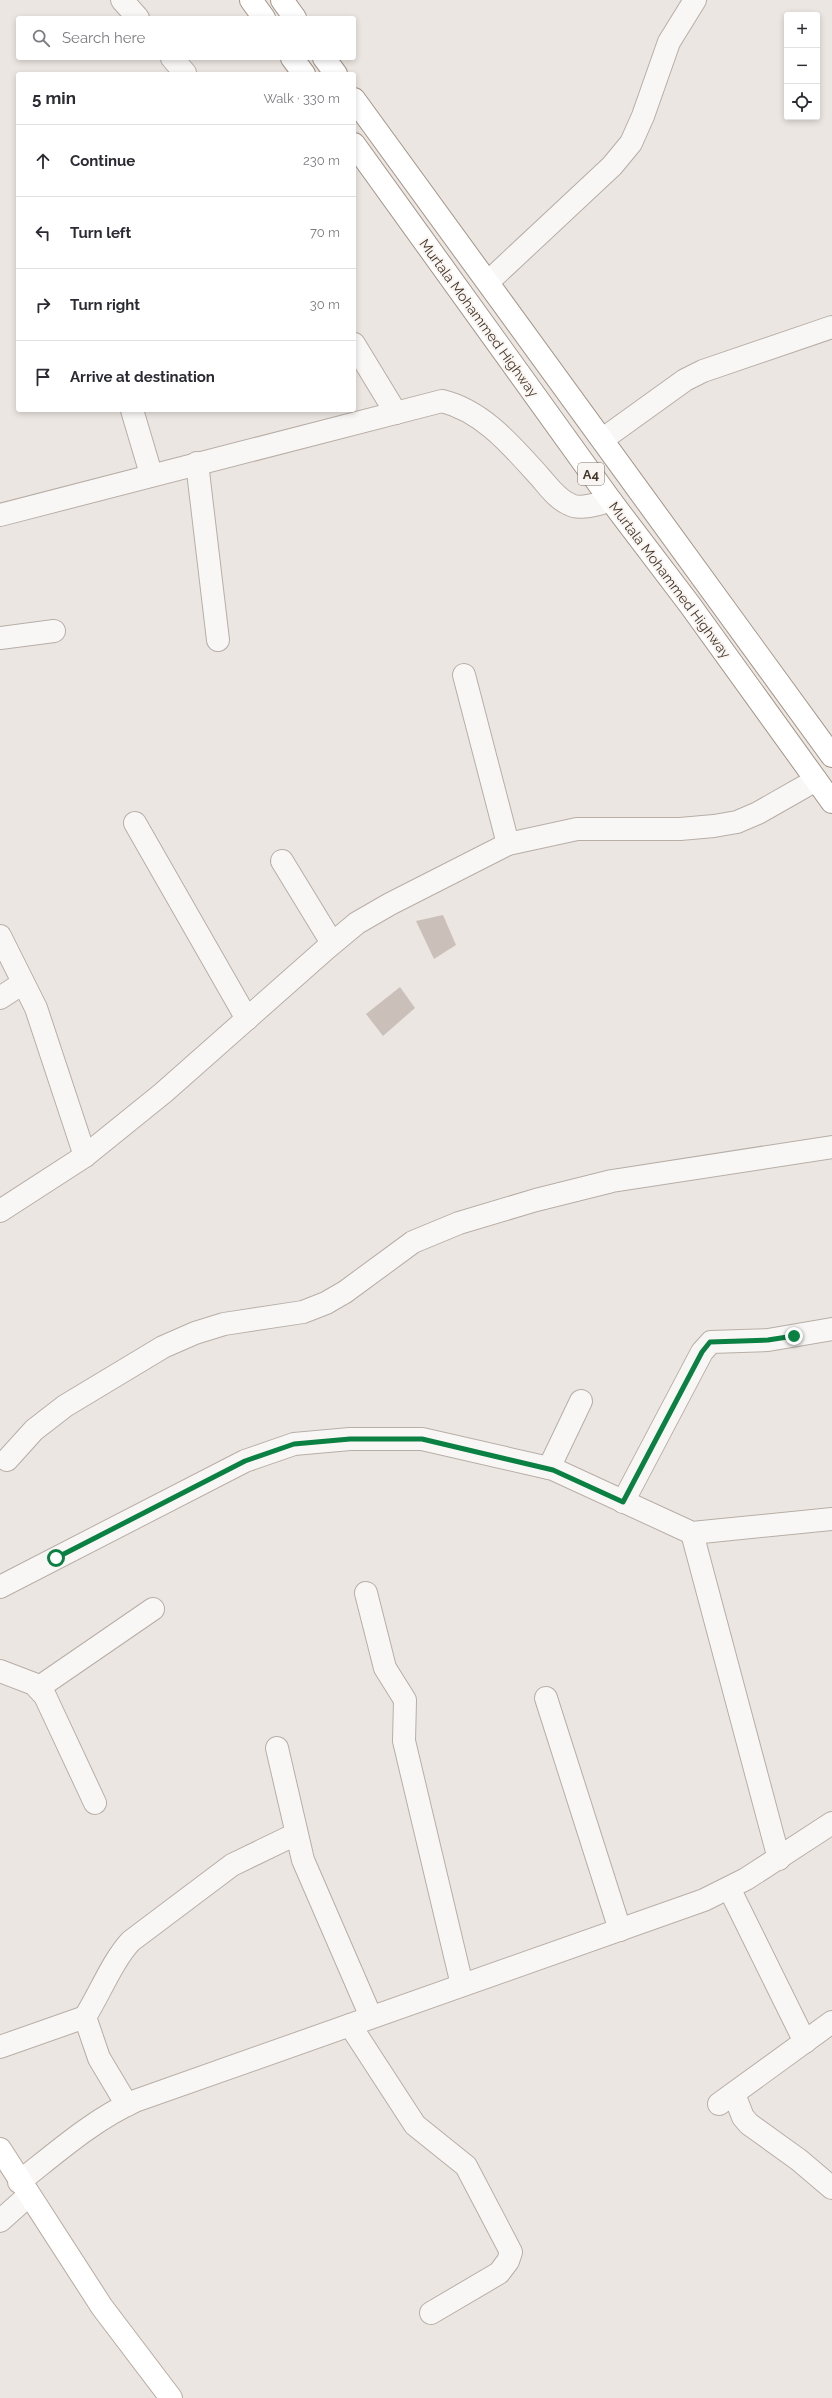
<!DOCTYPE html>
<meta charset="utf-8">
<style>
:root{--surface:#fff;--page:#f7f7f7;--text:#2b2b33;--muted:#7c7c81;--line:#e1e1e2}
body{margin:0;font-family:Raleway,sans-serif;background:var(--page);color:var(--text)}
.controls{position:absolute;right:12px;top:12px;display:grid;overflow:hidden;border-radius:4px;box-shadow:0 2px 6px #0003}
.controls button{width:36px;height:36px;display:grid;place-items:center;padding:0;border:0;border-bottom:1px solid var(--line);background:var(--surface);color:var(--text);font:20px sans-serif}
.stop{position:absolute;width:12px;height:12px;margin:-9px;border:3px solid #0b8043;border-radius:50%;background:#fff}
.stop.end{background:#0b8043;border-color:#fff;box-shadow:0 1px 4px #0008}
.list{margin:0;padding:0;list-style:none}
h2{display:flex;justify-content:space-between;align-items:center;height:52px;margin:0;padding:0 16px;font-size:17px}
h2 small{font-size:13px;font-weight:400;color:var(--muted)}
.list li{display:grid;grid-template-columns:26px 1fr auto;gap:12px;align-items:center;box-sizing:border-box;height:72px;padding:0 16px;border-top:1px solid var(--line)}
.list b{display:block;font-size:15px;white-space:nowrap}
.list em{font-size:13px;font-style:normal;color:var(--muted)}
.icon{flex:none;width:22px;height:22px;fill:none;stroke:currentColor;stroke-width:2;stroke-linecap:round;stroke-linejoin:round}
.map{position:relative;flex:none;width:832px;height:2398px;overflow:hidden}
.search{position:absolute;background:var(--surface);box-shadow:0 2px 6px #0003;left:16px;top:16px;width:340px;height:44px;display:flex;align-items:center;gap:10px;box-sizing:border-box;padding:0 14px;border-radius:4px;color:var(--muted);font-size:15px}
.panel{position:absolute;background:var(--surface);box-shadow:0 2px 6px #0003;left:16px;top:72px;width:340px;height:340px;border-radius:4px}
.map>svg:first-child{display:block}
.building{fill:#cac0b9}
.lines{fill:none;stroke-linecap:round;stroke-linejoin:round}
.minor-casing{stroke:#b7aea6;stroke-width:24}
.major-casing{stroke:#b8aba0;stroke-width:24}
.highway-casing{stroke:#a49588;stroke-width:24}
.minor{stroke:#f9f7f5;stroke-width:22}
.major{stroke:#fff;stroke-width:22}
.highway{stroke:#fff;stroke-width:22}
.route{stroke:#0b8043;stroke-width:5}
.labels{text-anchor:middle;dominant-baseline:central;stroke-width:4;stroke-linejoin:round;paint-order:stroke}
.shield{fill:#f9f5f2;stroke:#7b6f65;stroke-width:1}
.shield-label{font-size:13px;font-weight:bold;fill:#453628}
.street-label{font-size:14px;fill:#453628;stroke:#f9f5f2}
</style>
<div class="map">
<svg width="832" height="2398" viewBox="0 0 832 2398">
<rect width="100%" height="100%" fill="#ece6e2"/>
<!-- building -->
<g class="building">
<path d="M443,915L456,945L434,959L416,921Z"/>
<path d="M400,987L415,1008L383,1036L366,1014Z"/>
</g>
<g class="lines">
<defs>
<g id="minor">
<path d="M122,0L138,18"/>
<path d="M172,58L185,73"/>
<path d="M488,282L612,166L631,143L643,116L669,42L695,0"/>
<path d="M354,344L396,413"/>
<path d="M132,410L151,474"/>
<path d="M603,439L685,380L703,371L832,327"/>
<path d="M197,463L218,640"/>
<path d="M0,515L442,401C483,411 512,446 540,477C548,486 557,499 569,504C580,511 599,503 611,501"/>
<path d="M0,638L54,631"/>
<path d="M464,675L508,844"/>
<path d="M135,823L247,1019"/>
<path d="M282,861L332,943"/>
<path d="M0,936L36,1008L85,1156"/>
<path d="M0,998L23,983"/>
<path d="M0,1211L85,1156L163,1093L327,948L357,923L390,904L508,844L577,829H680L714,826L737,822L758,813L816,780"/>
<path d="M7,1460L34,1430L65,1406L163,1347L195,1333L224,1324L303,1312L326,1303L345,1292L413,1242L459,1223L536,1200L612,1181L832,1147"/>
<path d="M549,1468L581,1401"/>
<path d="M623,1502L702,1352L711,1342L768,1340L832,1329"/>
<path d="M692,1533L779,1859"/>
<path d="M0,1587L245,1461L294,1444L350,1439H422L553,1469L692,1533L832,1519"/>
<path d="M366,1593L385,1668L405,1700L404,1741L462,1985"/>
<path d="M0,1671L34,1684L45,1696L95,1803"/>
<path d="M38,1688L153,1609"/>
<path d="M546,1698L620,1930"/>
<path d="M277,1748L303,1860L371,2017"/>
<path d="M729,1888L805,2042"/>
<path d="M350,2025L415,2125L466,2166L511,2252L508,2261L499,2273L431,2313"/>
<path d="M0,2047L85,2017"/>
<path d="M734,2094L743,2117L749,2124L799,2160L832,2188"/>
<path d="M719,2104L832,2022"/>
<path d="M127,2105L99,2058L85,2017C100,1993 113,1960 131,1941L232,1865L296,1834"/>
<path d="M19,2182C56,2153 93,2120 135,2101L704,1900L746,1879L832,1823"/>
<path d="M0,2221L28,2196"/>
</g>
<path id="major" d="M0,2149L102,2307L171,2398"/>
<g id="highway">
<path d="M251,0L264,18"/>
<path d="M282,0L295,18"/>
<path d="M292,58L304,74"/>
<path d="M324,58L336,74"/>
<path d="M354,99L832,756"/>
<path d="M354,144L611,501L690,605L832,802"/>
</g>
</defs>
<!-- minor casing -->
<use href="#minor" class="minor-casing"/>
<!-- major casing -->
<use href="#major" class="major-casing"/>
<!-- highway casing -->
<use href="#highway" class="highway-casing"/>
<!-- minor -->
<use href="#minor" class="minor"/>
<!-- major -->
<use href="#major" class="major"/>
<!-- highway -->
<use href="#highway" class="highway"/>
</g>
<g class="lines">
<!-- route -->
<path class="route" d="M56,1558L245,1461L294,1444L350,1439H422L553,1470L623,1502L702,1352L710,1342L768,1340L794,1336"/>
</g>
<g class="labels">
<!-- shield labels -->
<rect class="shield" x="578" y="463" width="26" height="22" rx="3"/>
<g class="shield-label">
<text x="591" y="474">A4</text>
</g>
<!-- street labels -->
<g class="street-label">
<text transform="translate(479 318) rotate(54)">Murtala Mohammed Highway</text>
<text transform="translate(670 580) rotate(53)">Murtala Mohammed Highway</text>
</g>
</g>
</svg>
<div class="controls">
<button>+</button>
<button>−</button>
<button><svg class="icon" aria-label="locate" viewBox="0 0 24 24"><circle cx="12" cy="12" r="6"/><path d="M12 2v4M12 18v4M2 12h4M18 12h4"/></svg></button>
</div>
<div class="stop" style="left:56px;top:1558px"></div>
<div class="stop end" style="left:794px;top:1336px"></div>
<div class="search"><svg class="icon" aria-label="search" viewBox="0 0 24 24"><circle cx="10" cy="10" r="6"/><path d="M15 15l6 6"/></svg>Search here</div>
<section class="panel">
<h2>5 min<small>Walk · 330 m</small></h2>
<ul class="list">
<li><svg class="icon" aria-label="ahead" viewBox="0 0 24 24"><path d="M12 20V5M6 11l6-6 6 6"/></svg><div><b>Continue</b></div><em>230 m</em></li>
<li><svg class="icon" aria-label="left" viewBox="0 0 24 24"><path d="M17 20v-9H6M10 6l-5 5 5 5"/></svg><div><b>Turn left</b></div><em>70 m</em></li>
<li><svg class="icon" aria-label="right" viewBox="0 0 24 24"><path d="M7 20v-9h11M14 6l5 5-5 5"/></svg><div><b>Turn right</b></div><em>30 m</em></li>
<li><svg class="icon" aria-label="arrive" viewBox="0 0 24 24"><path d="M6 21V4h12l-3 4 3 4H6"/></svg><div><b>Arrive at destination</b></div></li>
</ul>
</section>
</div>
